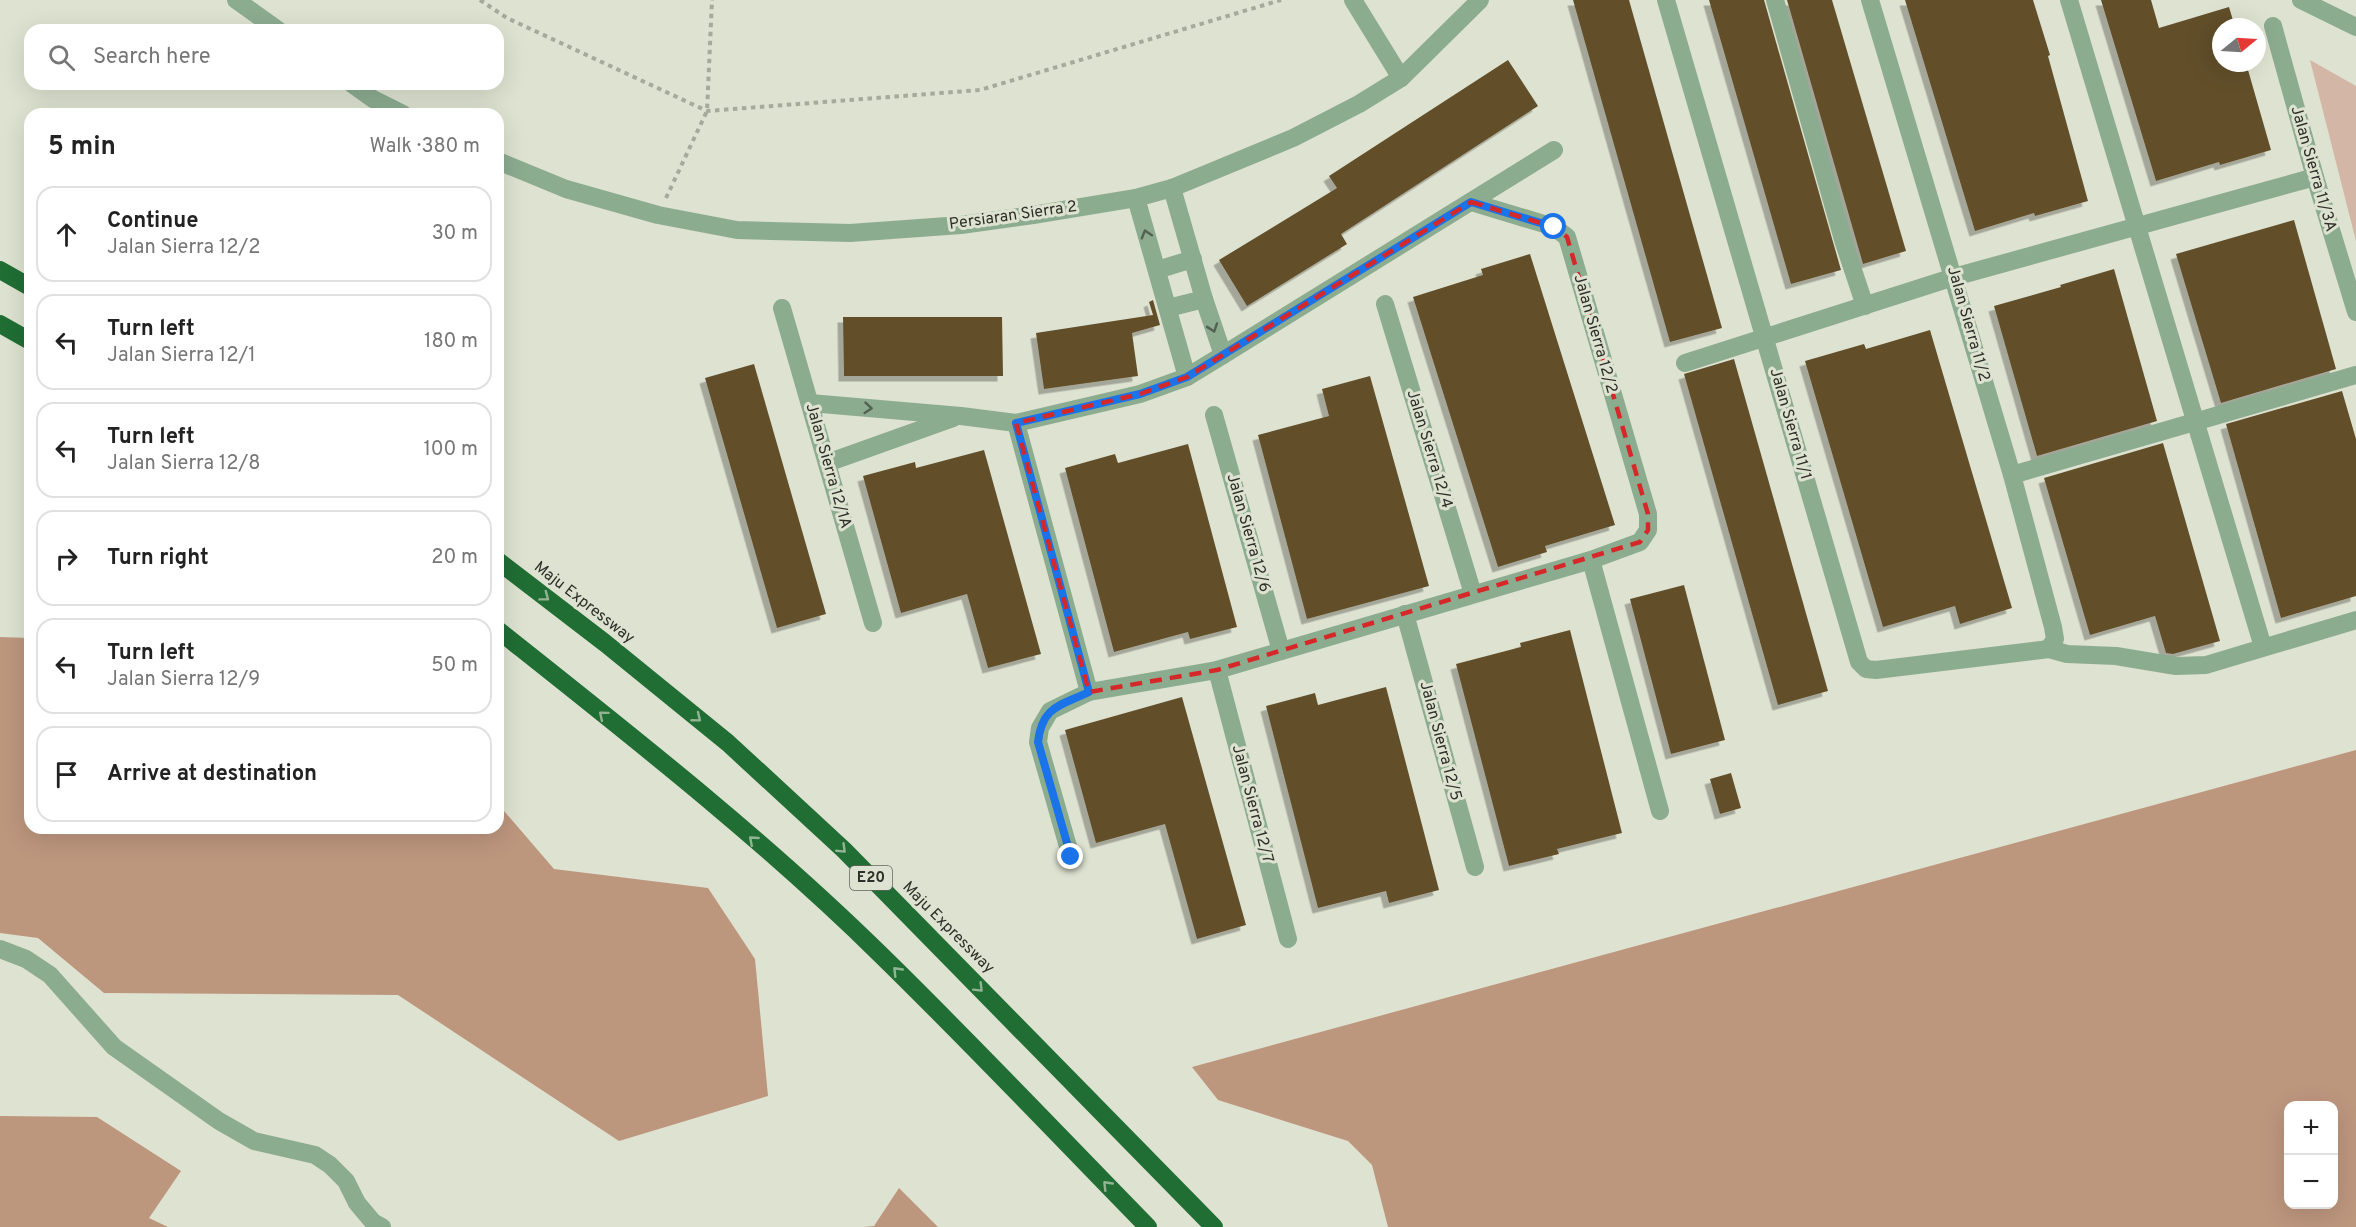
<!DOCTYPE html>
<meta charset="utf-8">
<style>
:root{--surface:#fff;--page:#f6f6f6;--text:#222;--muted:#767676;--line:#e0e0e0}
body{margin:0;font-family:Overpass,sans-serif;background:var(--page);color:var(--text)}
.controls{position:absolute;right:18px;bottom:18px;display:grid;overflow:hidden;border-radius:12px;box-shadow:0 6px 24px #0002}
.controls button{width:54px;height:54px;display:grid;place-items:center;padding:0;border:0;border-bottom:2px solid var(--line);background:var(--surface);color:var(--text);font:30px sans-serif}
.compass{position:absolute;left:2212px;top:18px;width:54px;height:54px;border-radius:50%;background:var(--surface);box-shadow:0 6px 24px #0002;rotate:72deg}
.stop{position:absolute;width:18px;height:18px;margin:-14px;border:4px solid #1a73e8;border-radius:50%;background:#fff}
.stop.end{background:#1a73e8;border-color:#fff;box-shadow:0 2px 6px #0008}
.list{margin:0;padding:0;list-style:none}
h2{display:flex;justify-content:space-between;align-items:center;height:78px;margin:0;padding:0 24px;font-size:26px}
h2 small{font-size:20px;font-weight:400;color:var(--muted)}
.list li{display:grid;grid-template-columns:39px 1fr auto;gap:18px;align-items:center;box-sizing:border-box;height:96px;margin:0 12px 12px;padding:0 12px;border:2px solid var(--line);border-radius:18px}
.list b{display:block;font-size:22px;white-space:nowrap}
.list p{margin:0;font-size:20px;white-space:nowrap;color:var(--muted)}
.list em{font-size:20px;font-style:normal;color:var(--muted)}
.icon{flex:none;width:33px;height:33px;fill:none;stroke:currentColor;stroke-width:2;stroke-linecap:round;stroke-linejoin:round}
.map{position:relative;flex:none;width:2356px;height:1227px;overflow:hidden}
.search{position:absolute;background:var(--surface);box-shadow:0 6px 24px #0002;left:24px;top:24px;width:480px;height:66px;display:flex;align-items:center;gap:15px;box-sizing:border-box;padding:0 21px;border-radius:18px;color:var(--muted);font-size:22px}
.panel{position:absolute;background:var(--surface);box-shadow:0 6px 24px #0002;left:24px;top:108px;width:480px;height:726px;border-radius:18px}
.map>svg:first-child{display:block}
.green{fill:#d3b6a5}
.forest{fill:#bd967e;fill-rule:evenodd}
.building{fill:#62502c;filter:url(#shadow)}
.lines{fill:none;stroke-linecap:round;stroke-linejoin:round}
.path{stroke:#a7aa9b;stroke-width:4;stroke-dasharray:4.5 4.5;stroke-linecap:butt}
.minor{stroke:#8cac90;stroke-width:18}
.highway{stroke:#206e34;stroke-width:18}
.oneway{stroke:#546152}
.oneway2{stroke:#92b492}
.route{stroke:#1a73e8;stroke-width:8}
.marked{fill:none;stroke:#d62828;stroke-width:4.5;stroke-dasharray:12 8;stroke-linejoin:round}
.labels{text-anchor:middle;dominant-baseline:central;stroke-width:6;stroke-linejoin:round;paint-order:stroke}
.shield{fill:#dee2d0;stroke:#63655b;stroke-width:1.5}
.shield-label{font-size:15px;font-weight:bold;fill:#2e2f29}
.street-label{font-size:16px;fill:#2e2f29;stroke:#dee2d0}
</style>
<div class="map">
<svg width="2356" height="1227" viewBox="0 0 2356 1227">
<defs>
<filter id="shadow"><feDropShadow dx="-5.5" dy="5.5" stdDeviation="0" flood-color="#0004"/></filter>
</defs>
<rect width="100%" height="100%" fill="#dee2d0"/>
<!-- green -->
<path class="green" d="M2310,60L2356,86V241Z"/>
<!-- forest -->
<g class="forest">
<path d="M0,637L30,638V828H498V804L554,869L708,888L755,959L768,1096L619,1141L398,995L104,993L38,938L0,933Z"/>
<path d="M2356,750V1227H1388L1372,1165L1348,1141L1218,1100L1192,1067ZM2288,1106H2334V1204H2288Z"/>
<path d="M0,1116L97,1117L181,1171L149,1218L168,1227H0Z"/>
<path d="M899,1188L938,1227H864L874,1226Z"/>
</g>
<!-- building -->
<g class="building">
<path d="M1573,0H1629L1722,328L1670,342Z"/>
<path d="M1709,0H1764L1841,270L1791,284Z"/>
<path d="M1787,0H1832L1906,251L1863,264Z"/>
<path d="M1905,0H2033L2050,55L2048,56L2088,201L2035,216L2034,213L1975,231Z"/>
<path d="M2101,0H2151L2159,28L2229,7L2235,27H2221V63H2246L2271,150L2220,165L2219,162L2156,181Z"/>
<path d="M1508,60L1538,106L1341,234L1347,244L1247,306L1219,260L1337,188L1329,176Z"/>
<path d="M2294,220L2336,369L2221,403L2176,254Z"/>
<path d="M1530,254L1615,525L1545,546L1547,552L1498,567L1413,297L1483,275L1481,269Z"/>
<path d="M2114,269L2157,421L2037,456L1994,306L2061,287L2060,285Z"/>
<path d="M1153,300L1160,325L1132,333L1138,376L1044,389L1036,333L1153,315L1149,302Z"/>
<path d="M843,317H1002L1003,376H844Z"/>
<path d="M1930,330L2012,608L1960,624L1955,606L1883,627L1805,361L1864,344L1866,349Z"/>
<path d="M1734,359L1828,691L1778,705L1684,374Z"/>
<path d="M754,364L826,614L777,628L705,378Z"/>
<path d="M1370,376L1429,586L1307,619L1258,435L1329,416L1322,389Z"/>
<path d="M2342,391L2356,439V596L2281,618L2226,424Z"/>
<path d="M2163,443L2220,641L2173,654L2166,653L2155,616L2090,635L2044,478Z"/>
<path d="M1188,444L1237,627L1190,639L1188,632L1114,652L1065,468L1115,454L1118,463Z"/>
<path d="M984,450L1041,654L988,668L967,594L901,613L863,476L915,462L916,468Z"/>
<path d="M1684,585L1725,740L1671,754L1630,599Z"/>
<path d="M1570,630L1622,833L1557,849L1559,854L1509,866L1456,664L1521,647L1520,643Z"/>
<path d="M1386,687L1439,890L1389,903L1386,891L1318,908L1266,706L1315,693L1318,705Z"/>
<path d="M1182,697L1246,925L1197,939L1165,824L1096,843L1065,730Z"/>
<path d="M1731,773L1741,808L1720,814L1710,779Z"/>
</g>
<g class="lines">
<!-- path -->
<g class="path">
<path d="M480,0L507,18L707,111L980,90L1281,0"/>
<path d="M666,198L707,111L712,0"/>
</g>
<!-- minor -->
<g class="minor">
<path d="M236,0L278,30"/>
<path d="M1353,0L1401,78"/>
<path d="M1666,0L1859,662L1866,669L1876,670L2049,649L2067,654L2116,656L2176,666L2206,665L2356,620"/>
<path d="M1775,0L1844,243L1865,306"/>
<path d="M1870,0L2012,475L2053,627L2055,639L2049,649"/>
<path d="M2069,0L2263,647"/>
<path d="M2301,0L2356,27"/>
<path d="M2273,26L2315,177L2356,312"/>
<path d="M352,84L373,99L403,114"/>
<path d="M498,161L566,189L658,215L737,230L850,233L961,225L1033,215L1136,198L1172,188L1293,138L1359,104L1401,78L1480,0"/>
<path d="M1172,188L1204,299L1223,355"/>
<path d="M1136,198L1187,377"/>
<path d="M1157,270L1193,259"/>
<path d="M1385,304L1473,594"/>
<path d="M782,308L873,623"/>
<path d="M1168,308L1204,299"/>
<path d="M1685,363L1954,277L2315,177"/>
<path d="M810,403L961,416L1016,423L1140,394L1187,377L1223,355L1554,150"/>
<path d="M1214,415L1281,651"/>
<path d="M1016,423L1089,692"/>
<path d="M827,463L953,418"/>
<path d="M2012,475L2356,375"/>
<path d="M1591,560L1660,811"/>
<path d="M1405,614L1475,867"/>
<path d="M1217,670L1288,939"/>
<path d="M1071,857L1038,742L1040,728L1050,711L1089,692L1217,670L1591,560L1640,542L1648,530V514L1567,237L1554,227L1471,202"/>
<path d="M0,949L26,959L50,975L114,1047L219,1121L254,1141L315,1155L330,1165L346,1181L357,1203L373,1222L382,1227"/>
</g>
<!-- highway -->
<g class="highway">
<path d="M0,270L30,287"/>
<path d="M0,324L30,341"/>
<path d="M498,561L605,643L728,743L844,850L1214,1227"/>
<path d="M498,630C629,734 762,838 881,955C972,1044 1059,1136 1148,1227"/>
</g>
</g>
<!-- one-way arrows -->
<defs><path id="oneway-chevron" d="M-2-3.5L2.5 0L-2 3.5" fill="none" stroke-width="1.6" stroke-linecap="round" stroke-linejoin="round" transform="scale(1.5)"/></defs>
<g class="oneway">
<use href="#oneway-chevron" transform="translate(1146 234) rotate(-107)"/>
<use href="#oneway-chevron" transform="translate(1213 328) rotate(71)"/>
<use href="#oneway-chevron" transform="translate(868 408) rotate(5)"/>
</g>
<g class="oneway2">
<use href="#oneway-chevron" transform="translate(545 597) rotate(37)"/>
<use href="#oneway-chevron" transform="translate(603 715) rotate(-140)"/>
<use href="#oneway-chevron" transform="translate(697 718) rotate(39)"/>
<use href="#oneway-chevron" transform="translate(753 840) rotate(-139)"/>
<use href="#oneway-chevron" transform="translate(842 849) rotate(44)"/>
<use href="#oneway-chevron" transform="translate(897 971) rotate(-134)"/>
<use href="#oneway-chevron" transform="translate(979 988) rotate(45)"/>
<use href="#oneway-chevron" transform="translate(1107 1185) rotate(-134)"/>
</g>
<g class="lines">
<!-- route -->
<path class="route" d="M1071,857L1038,742C1042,706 1060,706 1089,692L1016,423L1140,394L1187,377L1471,202L1554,227"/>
</g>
<!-- marked area -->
<path class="marked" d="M1471,202L1554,227L1567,237L1648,514V530L1640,542L1217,670L1089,692L1016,423L1140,394L1187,377Z"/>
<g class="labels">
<!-- shield labels -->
<rect class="shield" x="850" y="866" width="42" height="24" rx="4.5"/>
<g class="shield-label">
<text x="871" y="878">E20</text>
</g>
<!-- street labels -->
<g class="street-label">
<text transform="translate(2313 169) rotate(74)">Jalan Sierra 11/3A</text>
<text transform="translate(1013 216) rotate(-8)">Persiaran Sierra 2</text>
<text transform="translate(1968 324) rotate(74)">Jalan Sierra 11/2</text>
<text transform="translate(1595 334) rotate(74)">Jalan Sierra 12/2</text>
<text transform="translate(1790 424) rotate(74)">Jalan Sierra 11/1</text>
<text transform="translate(1429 449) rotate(73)">Jalan Sierra 12/4</text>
<text transform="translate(828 466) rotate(74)">Jalan Sierra 12/1A</text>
<text transform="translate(1248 533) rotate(74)">Jalan Sierra 12/6</text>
<text transform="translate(584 603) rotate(38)">Maju Expressway</text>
<text transform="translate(1440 741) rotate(75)">Jalan Sierra 12/5</text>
<text transform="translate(1252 804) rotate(75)">Jalan Sierra 12/7</text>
<text transform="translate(948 928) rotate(45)">Maju Expressway</text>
</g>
</g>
</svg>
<div class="controls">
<button>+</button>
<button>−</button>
</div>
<svg class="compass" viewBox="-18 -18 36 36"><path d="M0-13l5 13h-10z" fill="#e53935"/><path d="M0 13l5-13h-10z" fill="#767676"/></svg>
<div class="stop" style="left:1554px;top:227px"></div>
<div class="stop end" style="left:1071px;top:857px"></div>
<div class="search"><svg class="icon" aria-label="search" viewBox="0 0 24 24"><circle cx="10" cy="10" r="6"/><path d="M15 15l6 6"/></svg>Search here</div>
<section class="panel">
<h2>5 min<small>Walk · 380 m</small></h2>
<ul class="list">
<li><svg class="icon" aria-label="ahead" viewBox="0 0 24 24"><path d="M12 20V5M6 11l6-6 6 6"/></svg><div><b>Continue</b><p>Jalan Sierra 12/2</p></div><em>30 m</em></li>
<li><svg class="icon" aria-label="left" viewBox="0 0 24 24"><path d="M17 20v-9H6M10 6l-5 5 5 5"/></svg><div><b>Turn left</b><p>Jalan Sierra 12/1</p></div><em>180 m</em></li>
<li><svg class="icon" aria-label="left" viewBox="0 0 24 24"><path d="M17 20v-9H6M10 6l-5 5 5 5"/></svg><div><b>Turn left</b><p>Jalan Sierra 12/8</p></div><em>100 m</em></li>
<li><svg class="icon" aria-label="right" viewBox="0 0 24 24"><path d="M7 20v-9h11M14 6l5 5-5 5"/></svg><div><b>Turn right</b></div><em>20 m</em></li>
<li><svg class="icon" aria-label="left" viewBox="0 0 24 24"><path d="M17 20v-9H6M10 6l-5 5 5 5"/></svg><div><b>Turn left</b><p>Jalan Sierra 12/9</p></div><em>50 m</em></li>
<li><svg class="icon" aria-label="arrive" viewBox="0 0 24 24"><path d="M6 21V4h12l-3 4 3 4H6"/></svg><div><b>Arrive at destination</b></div></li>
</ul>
</section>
</div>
